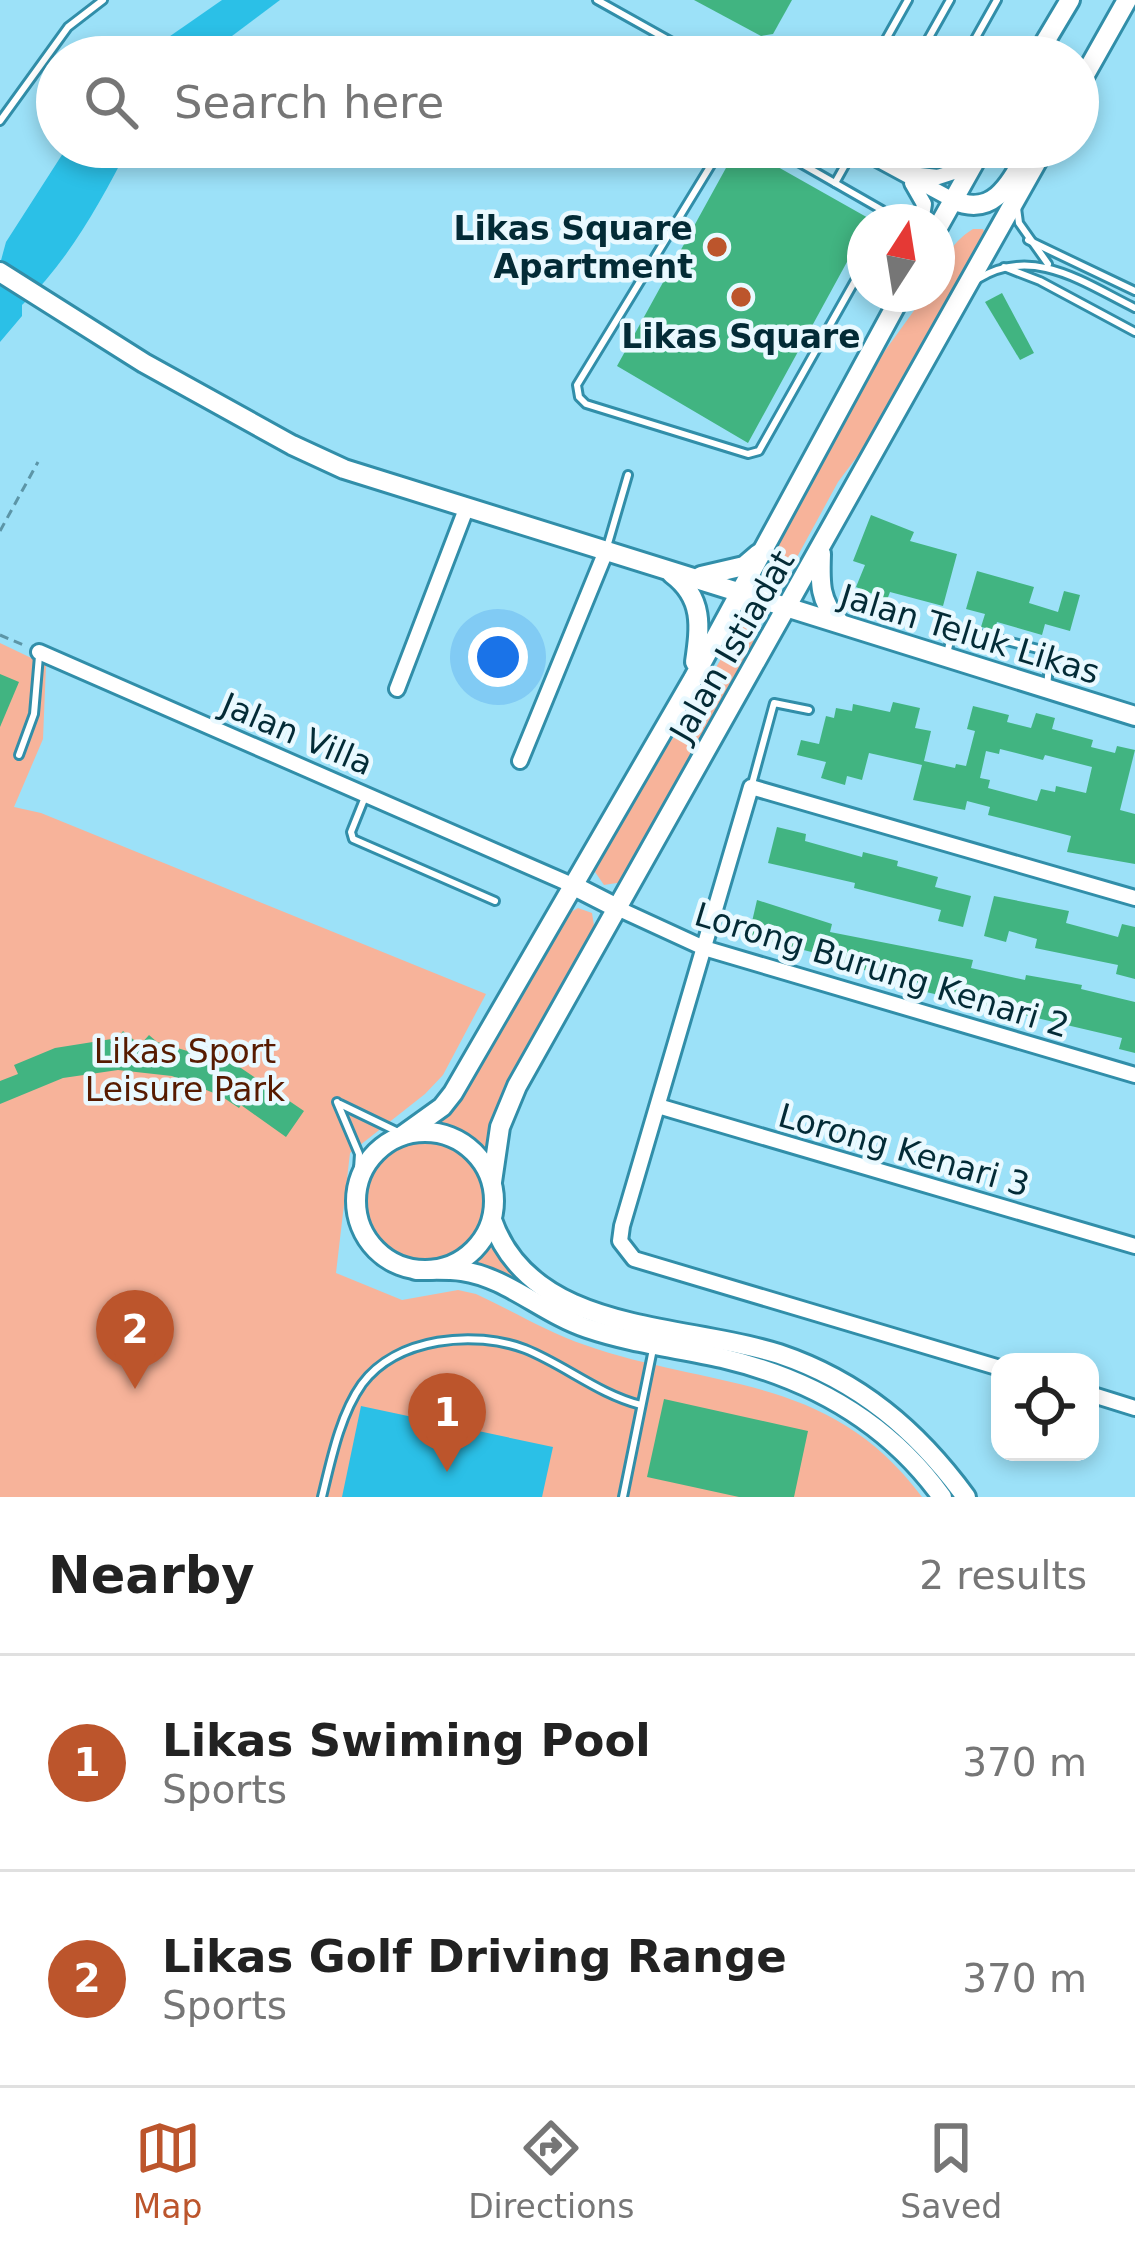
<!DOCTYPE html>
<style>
:root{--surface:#fff;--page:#f6f6f6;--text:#222;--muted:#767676;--line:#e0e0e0;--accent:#bc552c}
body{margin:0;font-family:"DejaVu Sans",sans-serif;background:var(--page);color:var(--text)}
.controls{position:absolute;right:36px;bottom:36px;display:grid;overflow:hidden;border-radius:24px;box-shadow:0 6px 18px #0003}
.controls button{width:108px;height:108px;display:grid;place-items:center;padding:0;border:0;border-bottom:3px solid var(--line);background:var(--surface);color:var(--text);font:60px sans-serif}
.compass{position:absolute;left:847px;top:204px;width:108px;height:108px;border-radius:50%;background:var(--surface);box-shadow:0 6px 18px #0003;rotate:12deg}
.you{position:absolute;left:498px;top:657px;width:42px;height:42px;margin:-30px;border:9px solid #fff;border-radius:50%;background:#1a73e8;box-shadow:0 0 0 18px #1a73e833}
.badge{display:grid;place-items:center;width:78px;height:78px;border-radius:50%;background:var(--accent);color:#fff;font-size:39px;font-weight:700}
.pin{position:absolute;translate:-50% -99px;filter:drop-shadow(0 3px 6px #0008)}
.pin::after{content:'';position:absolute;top:63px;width:42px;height:36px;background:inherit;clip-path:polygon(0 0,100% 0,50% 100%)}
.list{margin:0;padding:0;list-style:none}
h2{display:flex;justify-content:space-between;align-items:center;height:156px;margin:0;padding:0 48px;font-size:51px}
h2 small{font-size:39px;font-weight:400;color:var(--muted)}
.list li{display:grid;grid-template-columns:78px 1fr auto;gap:36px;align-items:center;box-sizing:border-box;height:216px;padding:0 48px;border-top:3px solid var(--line)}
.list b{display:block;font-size:45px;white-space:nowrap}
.list p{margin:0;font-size:39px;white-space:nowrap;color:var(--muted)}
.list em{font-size:39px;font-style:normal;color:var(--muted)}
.icon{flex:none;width:66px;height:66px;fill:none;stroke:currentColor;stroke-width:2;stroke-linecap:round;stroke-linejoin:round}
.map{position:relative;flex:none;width:1135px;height:1497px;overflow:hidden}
.search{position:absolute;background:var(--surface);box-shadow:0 6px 18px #0003;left:36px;right:36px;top:36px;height:132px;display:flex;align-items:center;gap:30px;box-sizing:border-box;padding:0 42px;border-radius:66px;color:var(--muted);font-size:45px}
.sheet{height:588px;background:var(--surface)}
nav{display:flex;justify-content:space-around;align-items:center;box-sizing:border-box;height:168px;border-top:3px solid var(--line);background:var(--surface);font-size:33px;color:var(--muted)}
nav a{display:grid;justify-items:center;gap:6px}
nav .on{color:var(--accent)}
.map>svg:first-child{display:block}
.green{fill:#f7b39a}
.water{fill:#2bc0e7}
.building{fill:#41b481;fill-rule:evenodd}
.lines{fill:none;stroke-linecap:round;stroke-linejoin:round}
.lane-casing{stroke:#318ea9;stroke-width:12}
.street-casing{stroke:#318ea9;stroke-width:20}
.secondary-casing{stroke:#318ea9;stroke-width:24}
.path{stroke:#5c95a7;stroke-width:3;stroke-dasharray:9 6;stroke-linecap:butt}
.lane{stroke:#fff;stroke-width:6}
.street{stroke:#fff;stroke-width:14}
.secondary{stroke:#fff;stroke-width:18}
.poi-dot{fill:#bc552c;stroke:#e9f9ff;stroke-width:4.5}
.labels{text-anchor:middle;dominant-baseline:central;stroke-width:9;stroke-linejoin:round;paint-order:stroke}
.poi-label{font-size:33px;font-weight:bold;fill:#032b36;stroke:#e9f9ff;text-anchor:end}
.street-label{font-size:33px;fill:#032b36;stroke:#e9f9ff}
.park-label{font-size:33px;fill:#571b01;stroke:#e9f9ff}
</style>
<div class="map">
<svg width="1135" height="1497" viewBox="0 0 1135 1497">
<rect width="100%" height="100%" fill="#9ce1f8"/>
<!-- green -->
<g class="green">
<path d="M973,229H983L986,237L880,426L838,482L784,581L776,587L769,585L766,573L770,555L879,359L926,294H937C937,267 950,243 973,229Z"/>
<path d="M743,623L750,624L755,632L751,655L623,882L604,885L593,869L638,783L671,741Z"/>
<path d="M0,643L46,665L43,739L14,807L41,813L486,994L443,1075L425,1094L350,1153L336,1273L402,1300L458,1290L476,1294C513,1311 547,1332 585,1345C713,1390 830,1373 922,1497H0Z"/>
<path d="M578,908L592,913L595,932L507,1091L485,1151L468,1134L440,1123L462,1097L564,916Z"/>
<circle cx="426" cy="1198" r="61"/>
<path d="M490,1240C550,1350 734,1331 835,1386C886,1414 920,1453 955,1497H949L857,1405L608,1328L466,1263Z"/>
</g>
<!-- water -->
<g class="water">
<path d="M222,0H280L204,57H140Z"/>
<path d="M67,147H129C100,203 68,262 22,305V316L0,342V264L6,242Z"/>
<path d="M361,1406L553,1447L542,1497H342Z"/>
</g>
<!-- building -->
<g class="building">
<path d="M694,0H792L773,34L761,36Z"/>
<path d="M755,154L870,219L865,222V229L748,443L617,366L732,157Z"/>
<path d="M1002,293L1034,353L1020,360L985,302Z"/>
<path d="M871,515L914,532L910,541L957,554L943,606L890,592L887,600L856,587L865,565L853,561Z"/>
<path d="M977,571L1034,587L1029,603L1058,612L1064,591L1080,595L1070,631L1045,624L1042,635L997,622L995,630L981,627L985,614L966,609Z"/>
<path d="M0,674L19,682L0,727Z"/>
<path d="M893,702L920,708L915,728L931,731L924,761L955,768L956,764L966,766L975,731L967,729L973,706L1009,715L1007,722L1031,728L1036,713L1055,718L1052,729L1093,740L1091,747L1115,753L1117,746L1135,750L1120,810L1135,814V864L1067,852L1071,836L988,815L990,807L967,801L965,810L913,800L922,765L869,753L862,780L847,776L845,785L821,778L826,762L797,755L801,740L819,744L826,716L834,718L836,708L852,711L853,704L890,712ZM1000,749L1043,760L1045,755L1092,767L1086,793L1056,786L1055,792L1041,789L1037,801L988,788L990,780L980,778L986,751L999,754Z"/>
<path d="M777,827L806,834L805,841L862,857L863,852L898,861L897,866L938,877L935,887L971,896L963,927L938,921L941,910L854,888L855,883L768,863Z"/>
<path d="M994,896L1069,911L1066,923L1118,937L1122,924L1135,927V979L1116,974L1118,965L1035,948L1037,939L1009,931L1006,942L984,936Z"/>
<path d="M757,900L832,924L830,932L973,960L971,968L1025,980L1026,975L1071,983L1082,985L1081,989L1135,1002V1053L1119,1049L1122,1038L926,992L928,985L838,964L839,959L780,944L748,939Z"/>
<path d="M123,1031L140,1045L149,1035L157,1042L238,1066L304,1111L286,1137L241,1105L239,1108L221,1096L172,1076L118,1070L63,1078L0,1104V1081L18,1074L14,1065L55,1048L118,1038Z"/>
<path d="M664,1399L808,1431L794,1497H739L647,1477Z"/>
</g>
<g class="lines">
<defs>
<g id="lane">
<path d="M597,0L699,57"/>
<path d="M876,57L908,0"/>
<path d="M918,57L950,0"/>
<path d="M965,57L997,0"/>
<path d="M0,121L68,27L103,0"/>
<path d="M722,147L577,385L579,397L586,404L748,454L759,451L865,263"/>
<path d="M772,147L882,210L887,222"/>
<path d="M835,183L854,149"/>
<path d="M1017,208L1019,223L1048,264"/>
<path d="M1028,240L1135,291"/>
<path d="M1004,267L1040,281L1135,332"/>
<path d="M978,279C1033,245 1084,283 1135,308"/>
<path d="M607,547L628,475"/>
<path d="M947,654L952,632L956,628L1050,652L1047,688"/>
<path d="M19,755L34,714L39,656"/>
<path d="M752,784L774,703L809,710"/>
<path d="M365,797L351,832L353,839L495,901"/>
<path d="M337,1102L359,1154L357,1184"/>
<path d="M340,1104L398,1132"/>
<path d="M322,1497C331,1460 340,1415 362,1384C397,1337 475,1330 525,1349C565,1365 598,1394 641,1405"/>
<path d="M623,1497L653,1349"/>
</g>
<g id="street">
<path d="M855,147L953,200"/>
<path d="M910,174L938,177L972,166"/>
<path d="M912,183L924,204L921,222"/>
<path d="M39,652L572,885"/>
<path d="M397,689L466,509"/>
<path d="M520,761L606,551"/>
<path d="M617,908L704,948L1135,1075"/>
<path d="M658,1106L1135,1246"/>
<path d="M1000,1368L634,1259L620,1241L622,1226L751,787L1135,898"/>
<path d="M1090,1394L1135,1408"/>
</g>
<g id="secondary">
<path d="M1036,57L1070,0"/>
<path d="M1078,87L1127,0"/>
<path d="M953,200C996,219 1012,179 1030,147"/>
<path d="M937,229L983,147"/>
<path d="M0,272L144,363L292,445L344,469L1135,716"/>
<path d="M821,554C820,582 819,601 839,622"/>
<path d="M672,574C704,598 700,627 695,662"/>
<path d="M701,576L744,566L758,554"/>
<path d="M572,885L617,908"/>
<circle cx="425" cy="1201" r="69"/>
<path d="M403,1135L442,1107L453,1093L693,679L902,294"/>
<path d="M492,1182L500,1127L517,1086L1045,147"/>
<path d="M492,1220C532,1335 684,1323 779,1354C859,1381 917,1430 966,1497"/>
<path d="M416,1270C431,1270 447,1269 462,1271C506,1277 544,1314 587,1328C631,1343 677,1348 722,1358C811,1379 888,1422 942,1497"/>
</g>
</defs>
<!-- lane casing -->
<use href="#lane" class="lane-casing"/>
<!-- street casing -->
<use href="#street" class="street-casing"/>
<!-- secondary casing -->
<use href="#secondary" class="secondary-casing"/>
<!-- path -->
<g class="path">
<path d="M0,531L38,462"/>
<path d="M0,635L26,646"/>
</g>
<!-- lane -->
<use href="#lane" class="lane"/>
<!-- street -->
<use href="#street" class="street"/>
<!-- secondary -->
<use href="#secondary" class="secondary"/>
</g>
<!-- markers -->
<g class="poi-dot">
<circle cx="717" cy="247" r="12"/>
<circle cx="741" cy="297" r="12"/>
</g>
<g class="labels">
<!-- poi labels -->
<g class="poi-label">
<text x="693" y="228">Likas Square<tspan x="693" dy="38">Apartment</tspan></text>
<text x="741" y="336" text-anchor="middle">Likas Square</text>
</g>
<!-- street labels -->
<g class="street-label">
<text transform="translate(970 634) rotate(17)">Jalan Teluk Likas</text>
<text transform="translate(732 646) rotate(-60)">Jalan Istiadat</text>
<text transform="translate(297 734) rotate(23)">Jalan Villa</text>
<text transform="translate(882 970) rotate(17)">Lorong Burung Kenari 2</text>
<text transform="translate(904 1150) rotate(16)">Lorong Kenari 3</text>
</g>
<!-- park labels -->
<g class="park-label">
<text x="185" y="1051">Likas Sport<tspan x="185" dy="38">Leisure Park</tspan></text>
</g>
</g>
</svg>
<div class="controls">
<button><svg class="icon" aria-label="locate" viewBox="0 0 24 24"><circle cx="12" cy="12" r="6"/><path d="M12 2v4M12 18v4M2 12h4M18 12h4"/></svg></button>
</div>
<svg class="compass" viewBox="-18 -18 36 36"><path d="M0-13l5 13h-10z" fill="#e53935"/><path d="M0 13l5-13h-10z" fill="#767676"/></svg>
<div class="you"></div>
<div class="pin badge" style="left:447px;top:1472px">1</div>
<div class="pin badge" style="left:135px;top:1389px">2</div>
<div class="search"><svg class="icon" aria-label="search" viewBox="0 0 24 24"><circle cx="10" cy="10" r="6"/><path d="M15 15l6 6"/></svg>Search here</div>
</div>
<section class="sheet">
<h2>Nearby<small>2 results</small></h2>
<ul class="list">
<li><span class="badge">1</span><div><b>Likas Swiming Pool</b><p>Sports</p></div><em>370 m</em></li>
<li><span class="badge">2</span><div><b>Likas Golf Driving Range</b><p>Sports</p></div><em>370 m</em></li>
</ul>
</section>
<nav>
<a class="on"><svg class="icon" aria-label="map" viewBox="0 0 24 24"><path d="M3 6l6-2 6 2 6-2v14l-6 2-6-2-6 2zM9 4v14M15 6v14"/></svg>Map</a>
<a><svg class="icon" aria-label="directions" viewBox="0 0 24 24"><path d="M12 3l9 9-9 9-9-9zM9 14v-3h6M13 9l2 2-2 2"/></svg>Directions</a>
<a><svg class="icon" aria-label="saved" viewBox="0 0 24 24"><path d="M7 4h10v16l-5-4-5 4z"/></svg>Saved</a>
</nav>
